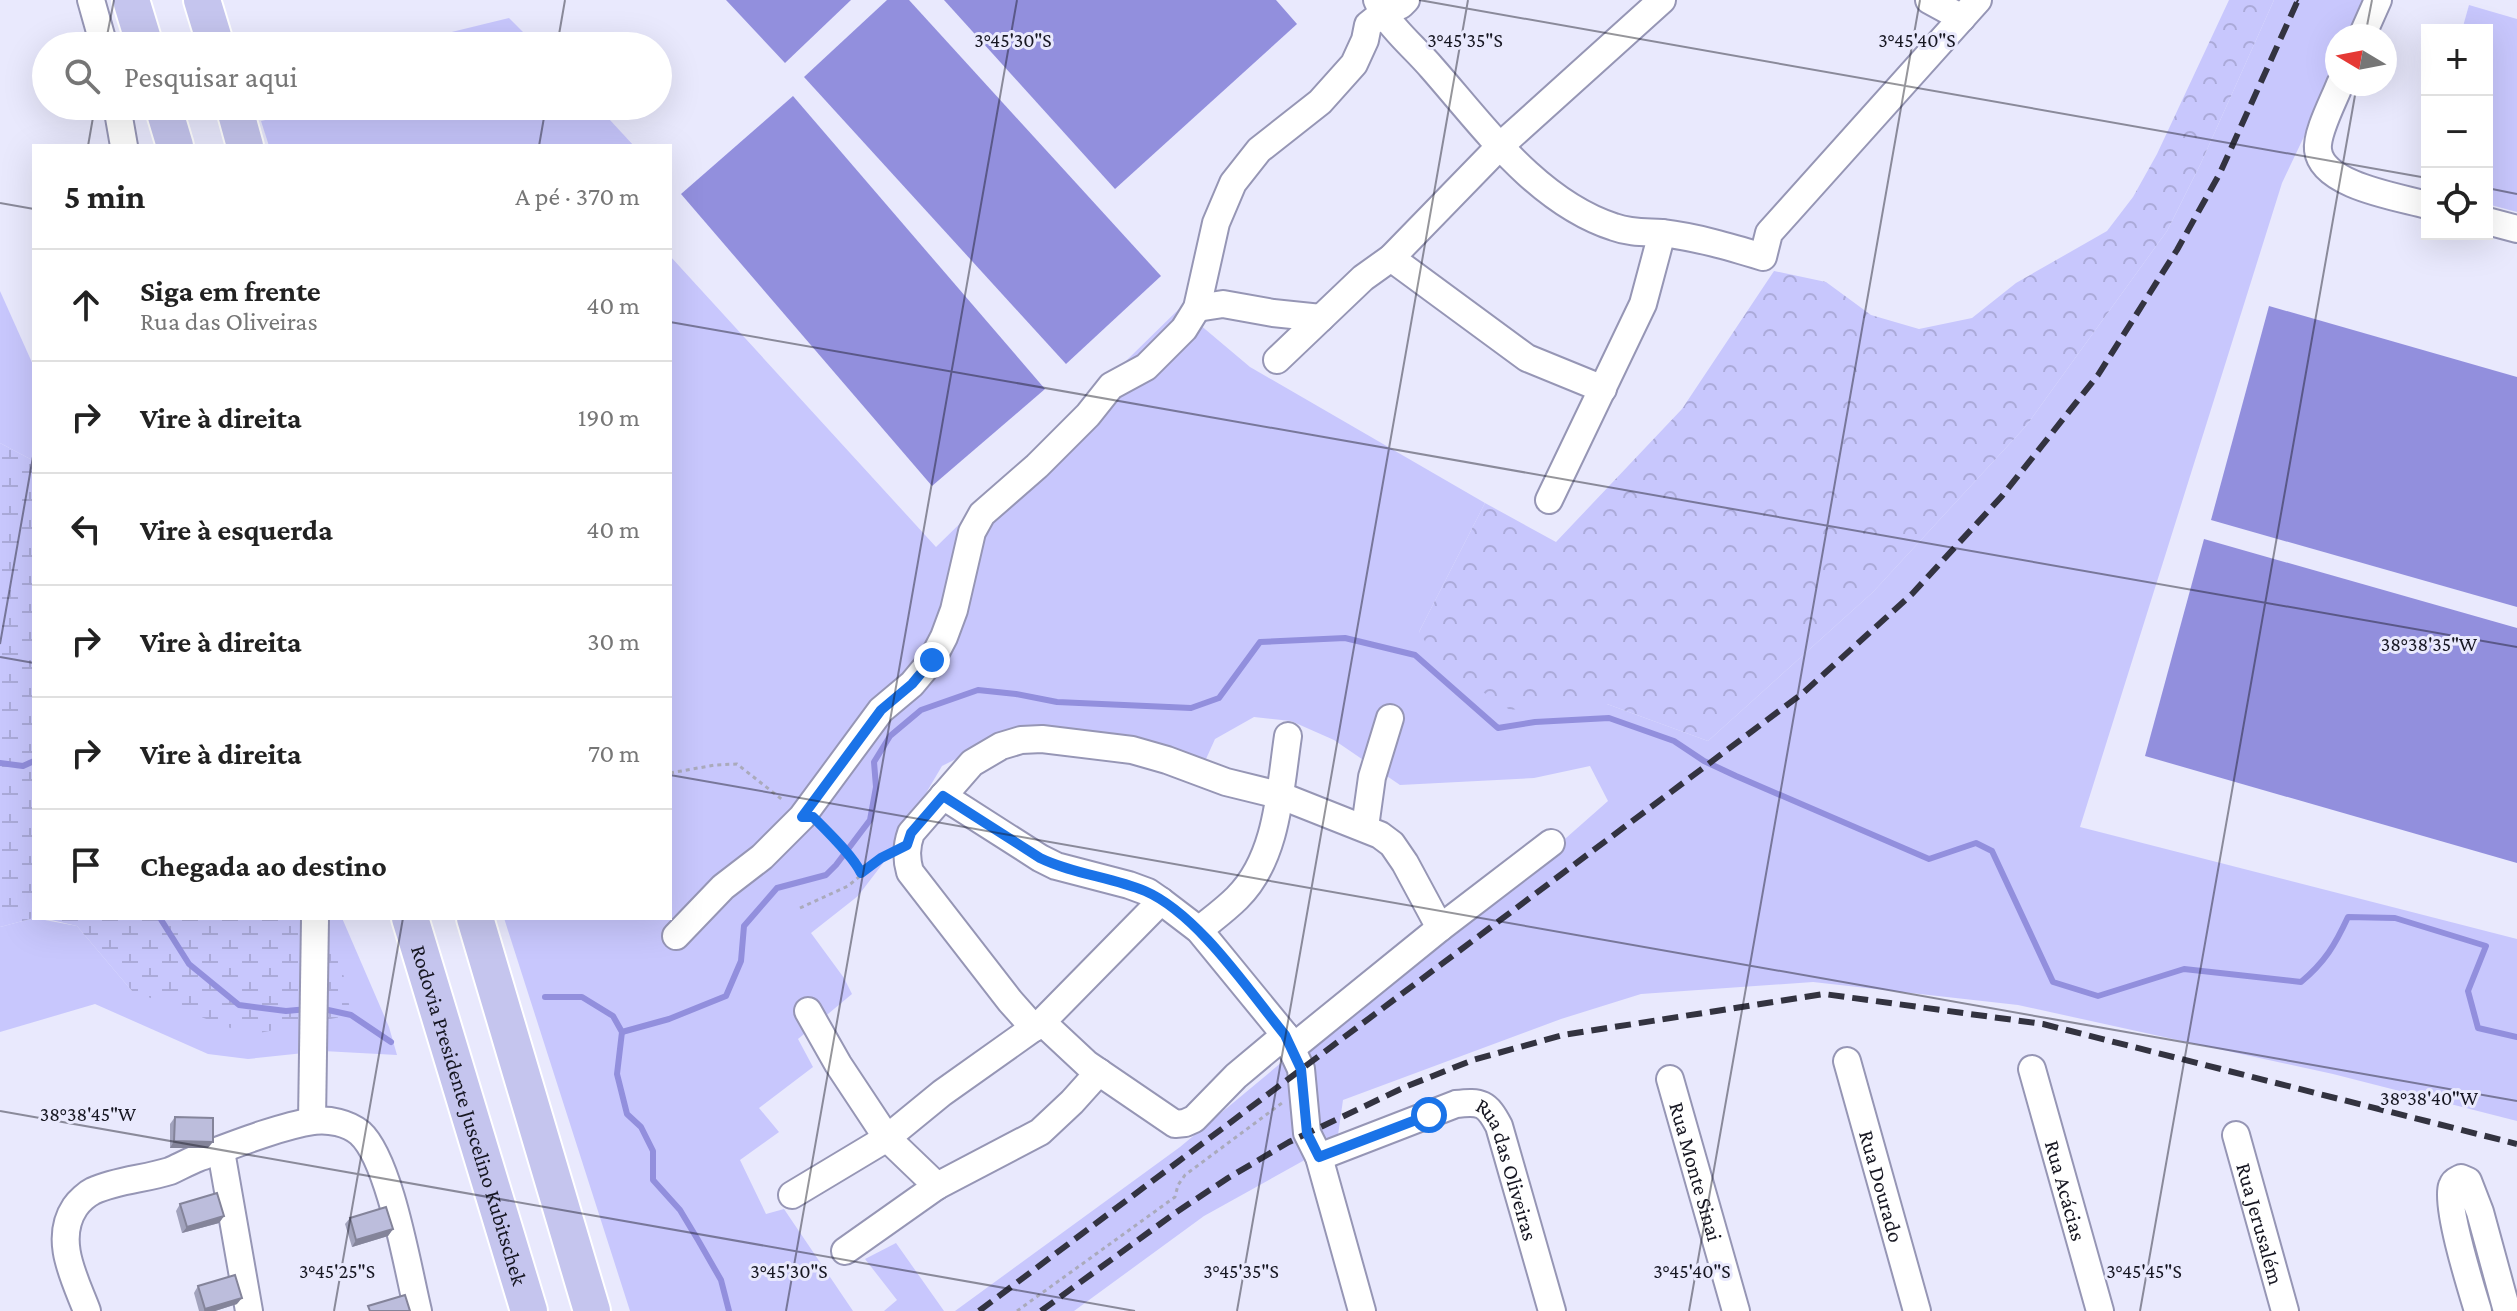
<!DOCTYPE html>
<html lang="pt">
<meta charset="utf-8">
<style>
:root{--surface:#fff;--page:#f2f2f2;--text:#222;--muted:#767676;--line:#e0e0e0}
body{margin:0;font-family:"Crimson Pro",serif;background:var(--page);color:var(--text)}
.controls{position:absolute;right:24px;top:24px;display:grid;overflow:hidden;border-radius:0px;box-shadow:0 8px 32px #0002}
.controls button{width:72px;height:72px;display:grid;place-items:center;padding:0;border:0;border-bottom:2px solid var(--line);background:var(--surface);color:var(--text);font:40px sans-serif}
.compass{position:absolute;left:2325px;top:24px;width:72px;height:72px;border-radius:50%;background:var(--surface);box-shadow:0 8px 32px #0002;rotate:280deg}
.stop{position:absolute;width:24px;height:24px;margin:-18px;border:6px solid #1a73e8;border-radius:50%;background:#fff}
.stop.end{background:#1a73e8;border-color:#fff;box-shadow:0 2px 8px #0008}
.list{margin:0;padding:0;list-style:none}
h2{display:flex;justify-content:space-between;align-items:center;height:104px;margin:0;padding:0 32px;font-size:34px}
h2 small{font-size:26px;font-weight:400;color:var(--muted)}
.list li{display:grid;grid-template-columns:52px 1fr auto;gap:24px;align-items:center;box-sizing:border-box;height:112px;padding:0 32px;border-top:2px solid var(--line)}
.list b{display:block;font-size:30px;white-space:nowrap}
.list p{margin:0;font-size:26px;white-space:nowrap;color:var(--muted)}
.list em{font-size:26px;font-style:normal;color:var(--muted)}
.icon{flex:none;width:44px;height:44px;fill:none;stroke:currentColor;stroke-width:2;stroke-linecap:round;stroke-linejoin:round}
.map{position:relative;flex:none;width:2517px;height:1311px;overflow:hidden}
.search{position:absolute;background:var(--surface);box-shadow:0 8px 32px #0002;left:32px;top:32px;width:640px;height:88px;display:flex;align-items:center;gap:20px;box-sizing:border-box;padding:0 28px;border-radius:44px;color:var(--muted);font-size:30px}
.panel{position:absolute;background:var(--surface);box-shadow:0 8px 32px #0002;left:32px;top:144px;width:640px;height:776px;border-radius:0px}
.map>svg:first-child{display:block}
.grass{fill:#c8c7fd}
.forest{fill:url(#forest-crowns)}
.wetland{fill:url(#wetland-marsh)}
.water{fill:#928fdd}
.lines{fill:none;stroke-linecap:round;stroke-linejoin:round}
.stream{stroke:#928fdd;stroke-width:6}
.minor-casing{stroke:#9696b5;stroke-width:30}
.highway-casing{stroke:#fff;stroke-width:40}
.path{stroke:#aab;stroke-width:3;stroke-dasharray:4 4;stroke-linecap:butt}
.minor{stroke:#fff;stroke-width:26}
.highway{stroke:#c5c5ee;stroke-width:36}
.tram{stroke:#333340;stroke-width:2}
.rail{stroke:#333340;stroke-width:6;stroke-dasharray:16 8;stroke-linecap:butt}
.wall{fill:#a2a3bd}
.shaded-wall{fill:#84849a}
.building{fill:#bcbddc;stroke:#84849a;stroke-width:2}
.route{stroke:#1a73e8;stroke-width:10}
.ticks{fill:none;stroke:#171722;stroke-width:2;stroke-opacity:0.45}
.labels{text-anchor:middle;dominant-baseline:central;stroke-width:6;stroke-linejoin:round;paint-order:stroke}
.street-label{font-size:22px;fill:#171722;stroke:#e9e9fd}
.ticks-label{font-size:20px;text-anchor:middle;fill:#171722;stroke:#e9e9fd;stroke-width:6;stroke-linejoin:round;paint-order:stroke}
</style>
<div class="map">
<svg width="2517" height="1311" viewBox="0 0 2517 1311">
<defs>
<pattern id="forest-crowns" width="20" height="18" patternUnits="userSpaceOnUse" patternTransform="scale(2)"><rect width="20" height="18" fill="#c8c7fd"/><path d="M2 6a3 3 0 1 1 6 0M12 15a3 3 0 1 1 6 0" fill="none" stroke="#abaad9"/></pattern>
<pattern id="wetland-marsh" width="20" height="14" patternUnits="userSpaceOnUse" patternTransform="scale(2)"><rect width="20" height="14" fill="#c8c7fd"/><path d="M1 5h8M5 5V1M11 12h8M15 12V8" fill="none" stroke="#abaad9"/></pattern>
</defs>
<rect width="100%" height="100%" fill="#e9e9fd"/>
<!-- grass -->
<g class="grass">
<path d="M2274,0H2367L2351,36H2337V67L2282,183L2080,827L2517,939V1121L2333,1074L2018,1005L1813,982L1641,994L1561,1019L1343,1100L1337,1142L1204,1216L1074,1311H955L1180,1147L1353,1003L1549,853L1608,801L1590,766L1534,778L1400,785L1334,740L1291,721L1254,717L1215,739L1206,759L1105,736L1010,732L942,766L890,854L858,896L811,933L844,978L852,994L798,1039L813,1067L759,1108L779,1132L740,1160L766,1214L784,1209L853,1311H630L504,918H670V256L936,547L1180,308L1250,367L1485,503L1419,632L1560,704H1607L1708,741L1873,592L2026,426L2167,231L2201,163Z"/>
<path d="M2469,5L2517,19V212L2487,204V30H2462Z"/>
<path d="M509,18L537,46H430L427,38Z"/>
<path d="M327,106H597L634,146H269L261,121Z"/>
<path d="M0,291L34,367V461L0,443Z"/>
<path d="M34,918L77,926L132,991L307,918H342L389,1027L397,1055L323,1051L248,1059L208,1054L95,1004L0,1032V927Z"/>
<path d="M896,1243L944,1311H884L897,1300L865,1259Z"/>
</g>
<!-- forest -->
<path class="forest" d="M2229,0H2274L2201,163L2167,231L2026,426L1873,592L1708,741L1607,704H1560L1510,710L1439,663L1419,632L1485,503L1556,542L1682,409L1774,271L1826,282L1871,315L1919,329L1972,318L2016,283L2107,231L2133,197L2157,154Z"/>
<!-- wetland -->
<g class="wetland">
<path d="M0,443L34,461V918L0,927Z"/>
<path d="M43,918H307L342,967L351,1015L249,1035L132,991L77,926Z"/>
</g>
<!-- water -->
<g class="water">
<path d="M726,0H851L785,63Z"/>
<path d="M887,0H909L1161,276L1066,364L804,77Z"/>
<path d="M944,0H1276L1297,24L1115,189Z"/>
<path d="M793,96L1045,389L932,486L681,194Z"/>
<path d="M2269,306L2517,377V607L2211,520Z"/>
<path d="M2204,539L2517,628V863L2145,756Z"/>
</g>
<g class="lines">
<!-- stream -->
<g class="stream">
<path d="M0,763L23,766L34,761"/>
<path d="M160,918L189,964L239,1005L286,1011L308,1009"/>
<path d="M545,997H582L613,1016L622,1032L617,1074L627,1114L641,1127L653,1151V1180L680,1210L698,1240L721,1280L729,1311"/>
<path d="M319,1008L351,1015L391,1042"/>
<path d="M622,1032L669,1019L726,996L741,961L744,926L777,888L826,875L836,865L870,820L876,787L874,762L890,736L921,710L978,690L1016,694L1057,702L1191,708L1219,698L1260,642L1345,638L1415,655L1498,728L1535,722L1609,718L1674,741L1704,761L1736,776L1929,859L1976,843L1992,851L2053,982L2098,996L2184,969L2301,982C2325,962 2335,945 2348,917L2395,918L2486,946L2468,991L2478,1028L2517,1037"/>
</g>
<defs>
<g id="minor">
<path d="M91,0L104,46"/>
<path d="M1406,0L1401,5L1383,13C1397,34 1416,49 1432,68C1483,126 1537,202 1614,227C1630,233 1645,232 1662,233C1696,237 1730,247 1763,257L1769,233L1978,0"/>
<path d="M1929,0L1962,18"/>
<path d="M2362,36L2378,0"/>
<path d="M2340,84C2334,100 2316,133 2318,150C2322,186 2399,197 2427,205"/>
<path d="M117,106L124,146"/>
<path d="M2487,221L2517,229"/>
<path d="M1391,258L1527,358L1603,389"/>
<path d="M1197,308L1223,304L1273,313L1321,318"/>
<path d="M1277,360L1363,278L1391,258L1499,147L1662,0"/>
<path d="M1549,500L1643,304L1662,233"/>
<path d="M943,796L1040,858L1056,866L1129,885L1148,892L1161,901L1199,930L1285,1035L1301,1069L1307,1133L1319,1157L1362,1311"/>
<path d="M1365,827L1372,777L1390,718"/>
<path d="M1199,930C1211,920 1225,910 1237,898C1278,858 1280,789 1288,736"/>
<path d="M676,936L723,887L762,857L802,817L881,710L912,684L932,660L944,637L954,610L972,532L982,514L1037,466L1088,415L1111,386L1146,367L1184,329L1197,308L1216,223L1233,183L1259,150L1320,102L1354,64L1365,40L1368,25L1383,13L1377,0"/>
<path d="M808,1011L838,1064L887,1138L937,1186"/>
<path d="M1042,1022L1087,1064L1175,1124L1185,1123L1194,1119L1236,1076L1285,1035"/>
<path d="M1034,1028L1010,1001L910,872C906,858 906,847 911,833L972,763L1001,746L1021,740L1042,739L1132,750L1167,760L1226,782L1279,795L1380,835L1392,844L1405,863L1440,928"/>
<path d="M1292,1048L1440,928L1551,843"/>
<path id="s1" d="M1847,1061L1917,1311"/>
<path id="s2" d="M2032,1069L2100,1311"/>
<path id="s3" d="M1670,1079L1736,1311"/>
<path d="M312,1121L315,918"/>
<path id="s4" d="M2236,1135L2285,1311"/>
<path d="M221,1151L249,1311"/>
<path id="s5" d="M1319,1157L1456,1104C1481,1101 1487,1103 1499,1126L1552,1311"/>
<path d="M792,1195L887,1138L942,1093L1042,1022L1161,901"/>
<path d="M845,1251L937,1186L1040,1132L1072,1102L1099,1072"/>
<path d="M87,1311C75,1279 53,1240 75,1207C79,1201 87,1194 93,1191C117,1180 145,1179 170,1171C179,1167 188,1162 198,1158C230,1146 280,1126 314,1121C329,1119 348,1123 360,1133C390,1160 408,1270 418,1311"/>
<path d="M2478,1311C2471,1288 2445,1205 2452,1186C2454,1180 2456,1181 2461,1178L2468,1181L2480,1212L2507,1311"/>
</g>
<g id="highway">
<path d="M131,0L145,46"/>
<path d="M202,0L216,46"/>
<path d="M163,106L175,146"/>
<path d="M234,106L245,146"/>
<path id="s6" d="M410,918L529,1311"/>
<path d="M475,918L592,1311"/>
</g>
</defs>
<!-- minor casing -->
<use href="#minor" class="minor-casing"/>
<!-- highway casing -->
<use href="#highway" class="highway-casing"/>
<!-- path -->
<g class="path">
<path d="M670,773L715,765L737,764L784,801"/>
<path d="M822,826L856,862L861,873"/>
<path d="M800,908L848,886L886,855"/>
<path d="M1017,1311L1175,1197L1178,1185L1185,1175L1282,1103"/>
</g>
<!-- minor -->
<use href="#minor" class="minor"/>
<!-- highway -->
<use href="#highway" class="highway"/>
<!-- tram -->
<path class="tram" d="M2295,6L2298,0"/>
<!-- rail -->
<g class="rail">
<path d="M979,1311L1803,693L1912,594L2002,496L2098,375L2177,250L2220,173L2298,0"/>
<path d="M1041,1311L1175,1213L1228,1178L1289,1142L1405,1087L1473,1060L1563,1035L1824,994L2043,1024L2517,1144"/>
</g>
</g>
<!-- wall -->
<g class="wall">
<path d="M175,1117L208,1148H170V1124Z"/>
<path d="M180,1204L224,1216L219,1223L182,1233L176,1211Z"/>
<path d="M350,1218L393,1229L388,1236L352,1247L345,1224Z"/>
<path d="M198,1286L237,1304L215,1311H199L194,1293Z"/>
</g>
<!-- shaded-wall -->
<g class="shaded-wall">
<path d="M174,1141L213,1142L208,1148H170Z"/>
<path d="M224,1216L219,1223L182,1233L187,1227Z"/>
<path d="M393,1229L388,1236L352,1247L356,1240Z"/>
<path d="M242,1298L237,1304L215,1311H204L205,1309Z"/>
</g>
<!-- building -->
<g class="building">
<path d="M175,1117L213,1118V1142L174,1141Z"/>
<path d="M217,1193L224,1216L187,1227L180,1204Z"/>
<path d="M386,1207L393,1229L356,1240L350,1218Z"/>
<path d="M235,1275L242,1298L205,1309L198,1286Z"/>
<path d="M405,1295L410,1311H370L368,1306Z"/>
</g>
<g class="lines">
<!-- route -->
<path class="route" d="M932,660L912,684L881,710L802,817H813C827,831 854,857 861,873L881,858L907,845L911,833L943,796L1040,858C1073,874 1111,877 1145,891C1198,914 1249,991 1285,1035L1301,1069L1307,1133L1319,1157L1429,1115"/>
</g>
<!-- ticks -->
<path class="ticks" d="M1419,0L2427,178M2365,36L2372,0M105,46L114,0M557,46L565,0M88,146L95,106M539,146L546,106M2487,188L2517,194M0,203L34,209M670,322L2517,647M0,644L34,451M0,657L34,663M670,775L2517,1101M0,1111L1135,1311M334,1311L403,918M786,1311L1017,0M1237,1311L1468,0M1689,1311L1920,0M2140,1311L2357,84"/>
<g class="labels">
<!-- street labels -->
<g class="street-label">
<text stroke="none"><textPath href="#s6" startOffset="206">Rodovia Presidente Juscelino Kubitschek</textPath></text>
<text stroke="none"><textPath href="#s3" startOffset="96">Rua Monte Sinai</textPath></text>
<text stroke="none"><textPath href="#s5" startOffset="244">Rua das Oliveiras</textPath></text>
<text stroke="none"><textPath href="#s1" startOffset="130">Rua Dourado</textPath></text>
<text stroke="none"><textPath href="#s2" startOffset="126">Rua Acácias</textPath></text>
<text stroke="none"><textPath href="#s4" startOffset="92">Rua Jerusalém</textPath></text>
</g>
</g>
<g class="ticks-label">
<text x="1013" y="47">3°45'30"S</text>
<text x="1465" y="47">3°45'35"S</text>
<text x="1917" y="47">3°45'40"S</text>
<text x="2429" y="651">38°38'35"W</text>
<text x="2429" y="1105">38°38'40"W</text>
<text x="88" y="1121">38°38'45"W</text>
<text x="337" y="1278">3°45'25"S</text>
<text x="789" y="1278">3°45'30"S</text>
<text x="1241" y="1278">3°45'35"S</text>
<text x="1692" y="1278">3°45'40"S</text>
<text x="2144" y="1278">3°45'45"S</text>
</g>
</svg>
<div class="controls">
<button>+</button>
<button>−</button>
<button><svg class="icon" aria-label="locate" viewBox="0 0 24 24"><circle cx="12" cy="12" r="6"/><path d="M12 2v4M12 18v4M2 12h4M18 12h4"/></svg></button>
</div>
<svg class="compass" viewBox="-18 -18 36 36"><path d="M0-13l5 13h-10z" fill="#e53935"/><path d="M0 13l5-13h-10z" fill="#767676"/></svg>
<div class="stop" style="left:1429px;top:1115px"></div>
<div class="stop end" style="left:932px;top:660px"></div>
<div class="search"><svg class="icon" aria-label="search" viewBox="0 0 24 24"><circle cx="10" cy="10" r="6"/><path d="M15 15l6 6"/></svg>Pesquisar aqui</div>
<section class="panel">
<h2>5 min<small>A pé · 370 m</small></h2>
<ul class="list">
<li><svg class="icon" aria-label="ahead" viewBox="0 0 24 24"><path d="M12 20V5M6 11l6-6 6 6"/></svg><div><b>Siga em frente</b><p>Rua das Oliveiras</p></div><em>40 m</em></li>
<li><svg class="icon" aria-label="right" viewBox="0 0 24 24"><path d="M7 20v-9h11M14 6l5 5-5 5"/></svg><div><b>Vire à direita</b></div><em>190 m</em></li>
<li><svg class="icon" aria-label="left" viewBox="0 0 24 24"><path d="M17 20v-9H6M10 6l-5 5 5 5"/></svg><div><b>Vire à esquerda</b></div><em>40 m</em></li>
<li><svg class="icon" aria-label="right" viewBox="0 0 24 24"><path d="M7 20v-9h11M14 6l5 5-5 5"/></svg><div><b>Vire à direita</b></div><em>30 m</em></li>
<li><svg class="icon" aria-label="right" viewBox="0 0 24 24"><path d="M7 20v-9h11M14 6l5 5-5 5"/></svg><div><b>Vire à direita</b></div><em>70 m</em></li>
<li><svg class="icon" aria-label="arrive" viewBox="0 0 24 24"><path d="M6 21V4h12l-3 4 3 4H6"/></svg><div><b>Chegada ao destino</b></div></li>
</ul>
</section>
</div>
